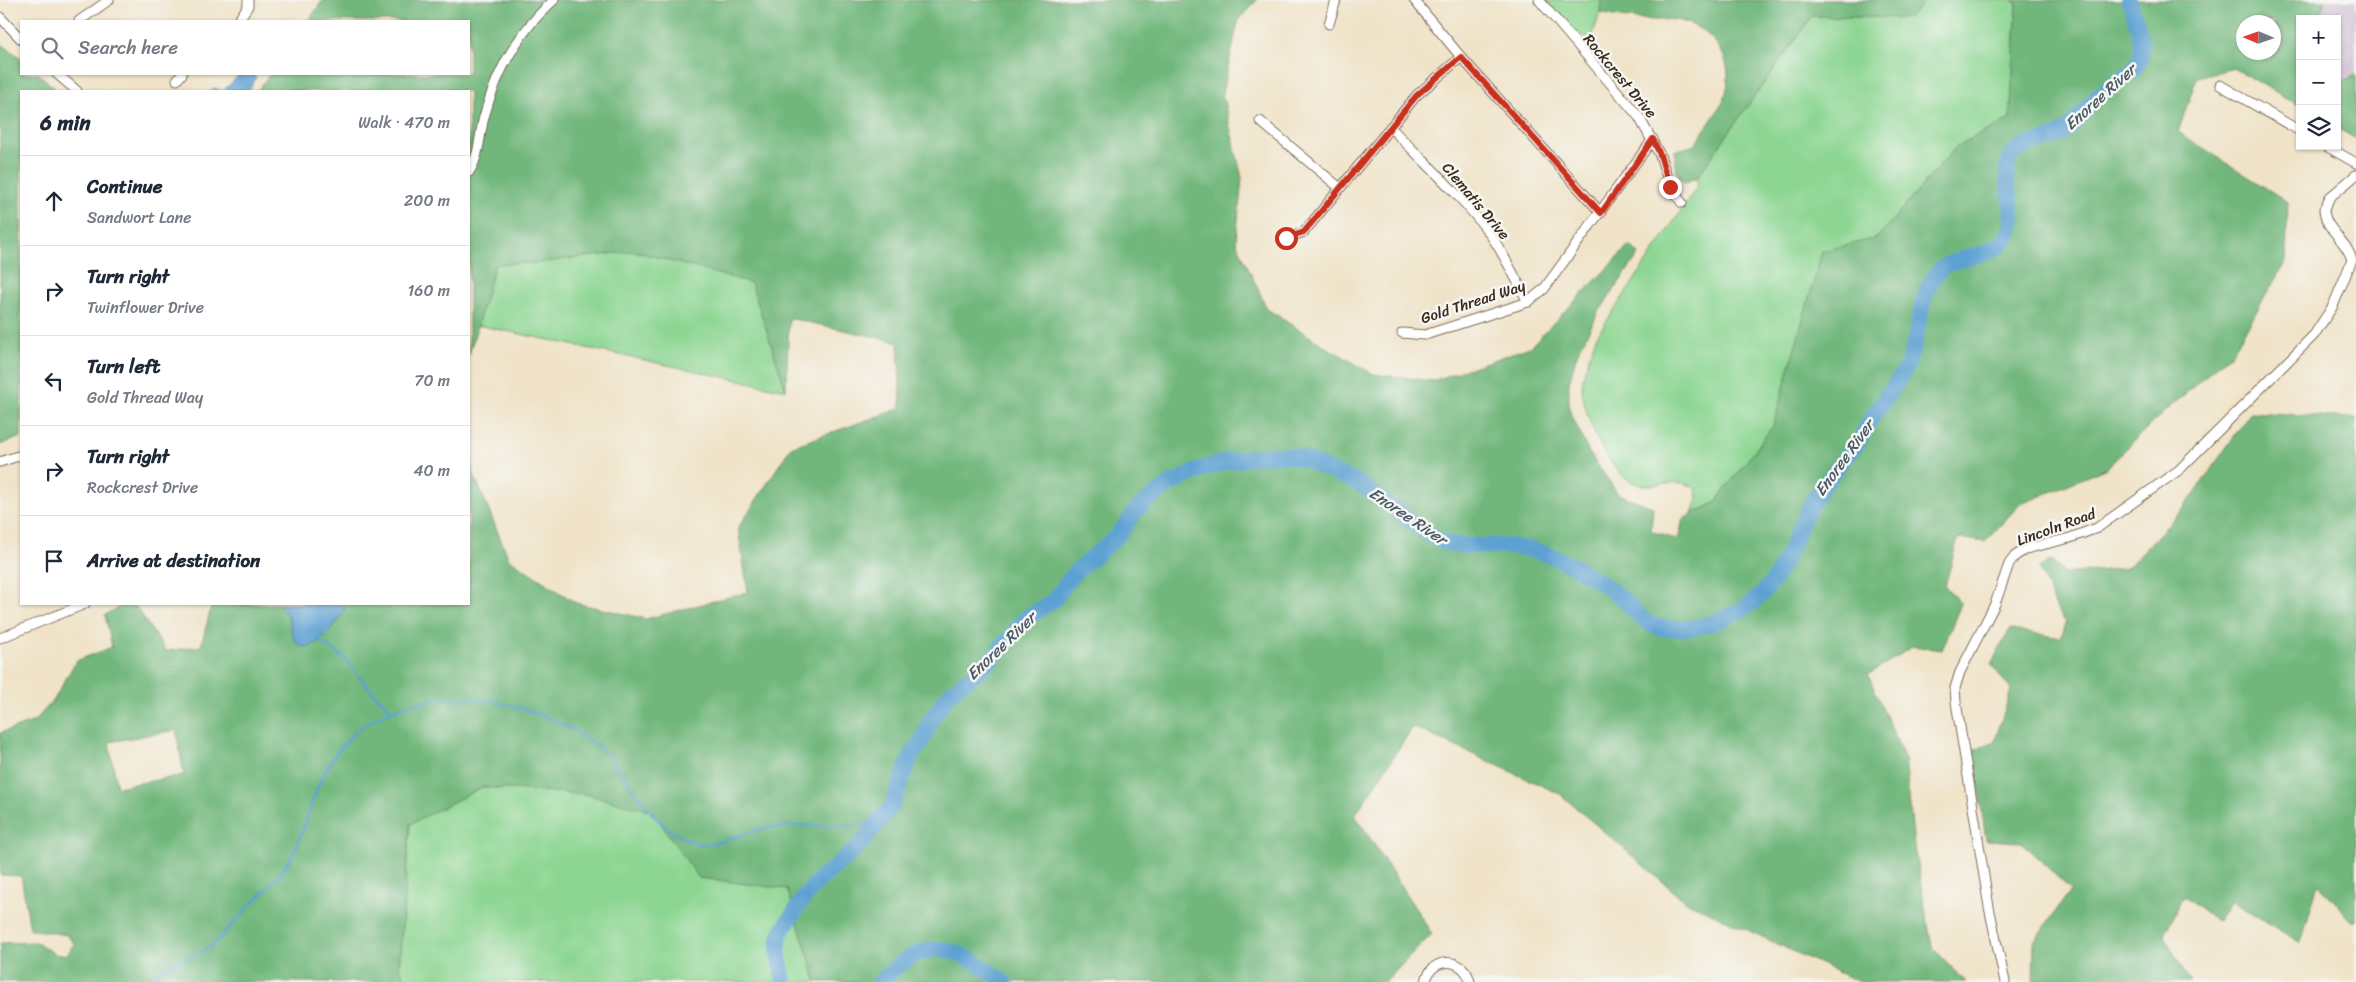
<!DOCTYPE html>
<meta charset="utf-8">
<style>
:root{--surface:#fff;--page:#f6f6f7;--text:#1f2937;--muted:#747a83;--line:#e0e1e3}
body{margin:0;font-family:Sriracha,sans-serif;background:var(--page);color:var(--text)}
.controls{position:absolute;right:15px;top:15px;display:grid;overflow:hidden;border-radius:0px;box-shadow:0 1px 4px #0004}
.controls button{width:45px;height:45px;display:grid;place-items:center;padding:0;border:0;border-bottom:1px solid var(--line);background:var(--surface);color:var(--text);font:25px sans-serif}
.compass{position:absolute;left:2236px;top:15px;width:45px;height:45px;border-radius:50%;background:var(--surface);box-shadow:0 1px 4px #0004;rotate:272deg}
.stop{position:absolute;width:15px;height:15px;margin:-11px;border:4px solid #c8321e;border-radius:50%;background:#fff}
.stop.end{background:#c8321e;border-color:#fff;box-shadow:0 1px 5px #0008}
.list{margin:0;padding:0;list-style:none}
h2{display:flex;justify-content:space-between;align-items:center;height:65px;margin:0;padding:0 20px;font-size:21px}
h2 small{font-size:16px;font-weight:400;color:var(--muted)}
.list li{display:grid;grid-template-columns:32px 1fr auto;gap:15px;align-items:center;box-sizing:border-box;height:90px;padding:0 20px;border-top:1px solid var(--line)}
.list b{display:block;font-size:19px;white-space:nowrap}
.list p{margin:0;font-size:16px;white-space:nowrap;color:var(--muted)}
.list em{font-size:16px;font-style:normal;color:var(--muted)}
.icon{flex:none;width:28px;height:28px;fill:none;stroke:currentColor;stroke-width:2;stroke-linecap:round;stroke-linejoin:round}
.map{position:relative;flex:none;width:2356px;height:982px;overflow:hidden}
.search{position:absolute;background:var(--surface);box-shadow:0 1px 4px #0004;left:20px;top:20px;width:450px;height:55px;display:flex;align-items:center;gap:12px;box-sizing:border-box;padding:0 18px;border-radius:0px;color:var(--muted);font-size:19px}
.panel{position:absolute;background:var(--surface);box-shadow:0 1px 4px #0004;left:20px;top:90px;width:450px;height:515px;border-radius:0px}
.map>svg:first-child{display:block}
.industrial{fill:#cdbed2}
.green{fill:#8cd692;stroke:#648058}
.forest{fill:#71b77c;stroke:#56704d;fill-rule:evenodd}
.water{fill:#5da1d2;stroke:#4c6678}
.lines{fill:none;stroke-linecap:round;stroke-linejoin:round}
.stream{stroke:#5da1d2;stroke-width:2.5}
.river{stroke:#5da1d2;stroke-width:16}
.minor-casing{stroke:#7a6b5a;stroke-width:11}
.minor{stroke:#fff;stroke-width:9}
.route{stroke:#c8321e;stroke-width:6}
.labels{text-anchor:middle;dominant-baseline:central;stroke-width:5;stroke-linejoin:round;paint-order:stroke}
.street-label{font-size:15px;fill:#3b2a1e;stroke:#f6f6f2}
.water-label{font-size:16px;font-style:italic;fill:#495a66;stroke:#f6f6f2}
</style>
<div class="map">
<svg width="2356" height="982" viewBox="0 0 2356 982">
<rect width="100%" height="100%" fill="#f6f6f2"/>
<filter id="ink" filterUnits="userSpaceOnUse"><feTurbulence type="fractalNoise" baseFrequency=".02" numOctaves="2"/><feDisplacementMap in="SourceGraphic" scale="10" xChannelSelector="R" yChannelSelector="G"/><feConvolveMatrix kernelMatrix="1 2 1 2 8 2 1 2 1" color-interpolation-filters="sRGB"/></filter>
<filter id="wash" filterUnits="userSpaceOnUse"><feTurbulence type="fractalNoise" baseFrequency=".0096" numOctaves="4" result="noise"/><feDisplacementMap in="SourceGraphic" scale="20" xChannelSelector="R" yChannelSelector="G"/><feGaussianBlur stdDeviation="1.12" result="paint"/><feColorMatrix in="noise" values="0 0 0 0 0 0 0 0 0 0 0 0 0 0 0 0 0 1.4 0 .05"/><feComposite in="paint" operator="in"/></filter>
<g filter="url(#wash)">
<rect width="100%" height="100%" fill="#f0e3c8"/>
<!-- industrial -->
<path class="industrial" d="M2325,0H2356V75L2337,84V19H2319Z"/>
<!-- green -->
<g class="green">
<path d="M1545,0H1601L1600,13L1591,40L1573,33Z"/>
<path d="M1926,0H2012L2017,4L2010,119L1957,146L1877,238L1822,252L1773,426L1715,503L1692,514L1697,499L1696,489C1677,475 1658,489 1637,484C1609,476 1583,416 1582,388C1582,372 1591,352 1596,337L1697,187V177L1812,16L1907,18Z"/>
<path d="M634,251L752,283L786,390L477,325L495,264L535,263Z"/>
<path d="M482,787L585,794L652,811L699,878L787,888L816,980L825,982H408L399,968L410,824Z"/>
</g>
<!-- forest -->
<g class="forest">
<path d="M323,0H1257L1239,19L1222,93L1242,178L1236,241L1267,309L1323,345L1373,374L1433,381L1530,347L1630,245L1639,254L1598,313L1577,354L1569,382V409L1588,451L1618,494L1653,507L1651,531L1678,540L1683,519L1715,503L1773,426L1822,251L1877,238L1957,146L2010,119L2017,4L2012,0H2325L2319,19H2300V106L2234,68L2197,77L2178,132L2288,202L2286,261L2232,353L2155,420L2107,468L2019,505L1985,542L1958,538L1945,586L1961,604L1942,650L1913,646L1868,675L1905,759L1914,846L1932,947L1966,982H1859L1685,901L1560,794L1413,727L1355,815L1432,934L1385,982H825L816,980L787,889L699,878L652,811L585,794L482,787L410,824L399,968L408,982H0V943L35,942L57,955L68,954L74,943L67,935L30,929L21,876L0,875V733L35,721L55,698L76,661L112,647L105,615L125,604H134L166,651L201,646L212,604H469V385L472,470L509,559L576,603L646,619L748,592L738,528L791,447L901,408L898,342L789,318L786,390L751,283L634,251L535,263L495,264L469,355V91H257L270,74H469V21H308ZM2244,22H2274V52H2244ZM176,730L184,775L117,787L109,742Z"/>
<path d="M1601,0H1926L1908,18L1812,16L1697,177L1684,183L1677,172L1674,151L1695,145C1703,130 1715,117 1722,103C1740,66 1716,27 1676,20C1670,19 1663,20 1657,20C1638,19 1619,18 1600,13Z"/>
<path d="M0,43L21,58V74H39L58,91H21V437L0,445Z"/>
<path d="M2356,75V139L2337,128V84Z"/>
<path d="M2251,412L2356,418V921H2352L2318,883L2301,943L2231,901L2218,921L2183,896L2164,935L2190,982H2033L2034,941L2071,890L2021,842L1986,840L1973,750L1995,741L2011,690L1991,664L2010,629L2061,638L2066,623L2057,609L2039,568L2052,560L2064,574L2127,568L2185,507Z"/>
</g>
<!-- water -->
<g class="water">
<path d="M240,74H252L256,77L249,91H210L214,88L223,91Z"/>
<path d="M279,604H343L345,609C340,621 311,659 297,643C291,636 291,625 288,617C285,612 282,608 279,604Z"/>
</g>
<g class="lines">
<!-- stream -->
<g class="stream">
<path d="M320,642C343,653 353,669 369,688C375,696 384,703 392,710"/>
<path d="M156,973C164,968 172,963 180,960C190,956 201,954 210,947C220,939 229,927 239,917C257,898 276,882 290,859C303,836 308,811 318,787C328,760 350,732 376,718C436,688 502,695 561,724C580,733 598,744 612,761C638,792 654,830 695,843C714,849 746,831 766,828C804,822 842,830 880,822"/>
</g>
<!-- river -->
<g class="river">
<path d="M784,982L778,952L780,934L803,899L816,883L858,847L891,807L912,755L922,741L932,718L949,694L990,661L1026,618L1054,600L1075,572L1117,537L1138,508L1170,484L1202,469L1224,462L1258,456L1285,455L1302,458L1360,484L1436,539C1457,549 1479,545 1502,546C1525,547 1546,552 1567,563C1585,572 1603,583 1619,596C1634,608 1642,625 1663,628C1685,631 1710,625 1729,616C1787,592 1788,537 1819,492C1829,476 1842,463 1854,448C1861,440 1865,428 1871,419C1881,403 1893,389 1903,373C1920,344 1916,305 1934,277C1949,253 1984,261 2003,242C2026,219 1996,178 2012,155C2022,143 2045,142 2058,135C2076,126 2084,109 2098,96C2108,87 2120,81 2130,73C2152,55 2136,23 2129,0"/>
<path d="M880,982C929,932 954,945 1004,982"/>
</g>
</g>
</g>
<g filter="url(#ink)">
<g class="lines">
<defs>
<g id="minor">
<path d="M1414,0L1461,57L1601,213"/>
<path d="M1539,0L1639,117L1660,155L1670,187L1682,203"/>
<path d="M0,17L21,39"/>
<path d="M79,21L109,0"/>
<path d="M238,21L248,6V0"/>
<path d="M1329,24L1336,0"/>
<path d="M57,74L77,91"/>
<path d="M177,80L182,74"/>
<path d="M2220,85L2300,131"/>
<path d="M1260,121L1340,188"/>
<path d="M1390,127C1423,161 1462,196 1490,234C1505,256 1516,279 1528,302"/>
<path d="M2326,146L2356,163"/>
<path d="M469,172C480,155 479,136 484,117C496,73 519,31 554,0"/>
<path d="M1286,238L1304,232L1417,95L1461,57"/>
<path d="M1402,333L1425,335L1528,302L1544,289L1653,139"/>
<path d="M0,462L21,455"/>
<path d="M0,638L85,604"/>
<path d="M1426,982C1430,956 1465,956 1470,982"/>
<path d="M2005,982L1989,907L1956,702L1955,688L1960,672L1995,604L2009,564L2015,556L2026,549L2070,538L2097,528L2179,470L2314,335L2333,306L2352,260C2347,240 2324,229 2324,209L2330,197L2356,175"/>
</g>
</defs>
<!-- minor casing -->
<use href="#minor" class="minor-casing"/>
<!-- minor -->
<use href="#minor" class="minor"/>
</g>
</g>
<g class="lines" filter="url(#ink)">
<!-- route -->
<path class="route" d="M1286,238L1304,232L1417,95L1461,57L1601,213L1653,139L1660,155L1670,187"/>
</g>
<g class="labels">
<!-- street labels -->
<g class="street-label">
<text transform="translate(1620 76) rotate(50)">Rockcrest Drive</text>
<text transform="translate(1476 201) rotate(50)">Clematis Drive</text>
<text transform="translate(1473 302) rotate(-18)">Gold Thread Way</text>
<text transform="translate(2056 527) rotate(-20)">Lincoln Road</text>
</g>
<!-- water labels -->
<g class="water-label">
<text transform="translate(2100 97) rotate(-42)">Enoree River</text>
<text transform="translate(1844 458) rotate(-54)">Enoree River</text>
<text transform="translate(1408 516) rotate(34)">Enoree River</text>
<text transform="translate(1001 646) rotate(-44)">Enoree River</text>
</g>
</g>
</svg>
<div class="controls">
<button>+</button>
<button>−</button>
<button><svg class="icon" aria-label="layers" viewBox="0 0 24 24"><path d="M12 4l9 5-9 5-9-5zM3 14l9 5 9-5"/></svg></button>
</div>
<svg class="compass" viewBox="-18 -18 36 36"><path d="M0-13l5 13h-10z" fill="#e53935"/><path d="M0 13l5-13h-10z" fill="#747a83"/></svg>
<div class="stop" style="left:1286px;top:238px"></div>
<div class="stop end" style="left:1670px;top:187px"></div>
<div class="search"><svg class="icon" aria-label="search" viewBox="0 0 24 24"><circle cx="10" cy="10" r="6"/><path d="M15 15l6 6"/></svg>Search here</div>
<section class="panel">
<h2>6 min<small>Walk · 470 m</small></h2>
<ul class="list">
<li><svg class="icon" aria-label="ahead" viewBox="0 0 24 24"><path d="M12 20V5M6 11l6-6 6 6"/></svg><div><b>Continue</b><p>Sandwort Lane</p></div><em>200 m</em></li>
<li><svg class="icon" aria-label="right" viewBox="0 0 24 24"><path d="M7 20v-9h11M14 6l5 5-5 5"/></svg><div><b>Turn right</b><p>Twinflower Drive</p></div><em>160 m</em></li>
<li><svg class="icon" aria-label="left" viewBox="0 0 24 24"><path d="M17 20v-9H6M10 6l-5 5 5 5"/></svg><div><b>Turn left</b><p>Gold Thread Way</p></div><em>70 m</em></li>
<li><svg class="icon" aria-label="right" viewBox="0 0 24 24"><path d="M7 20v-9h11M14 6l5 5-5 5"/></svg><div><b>Turn right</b><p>Rockcrest Drive</p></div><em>40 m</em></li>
<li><svg class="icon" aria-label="arrive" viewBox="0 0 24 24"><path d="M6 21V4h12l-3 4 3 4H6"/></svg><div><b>Arrive at destination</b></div></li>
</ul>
</section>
</div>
